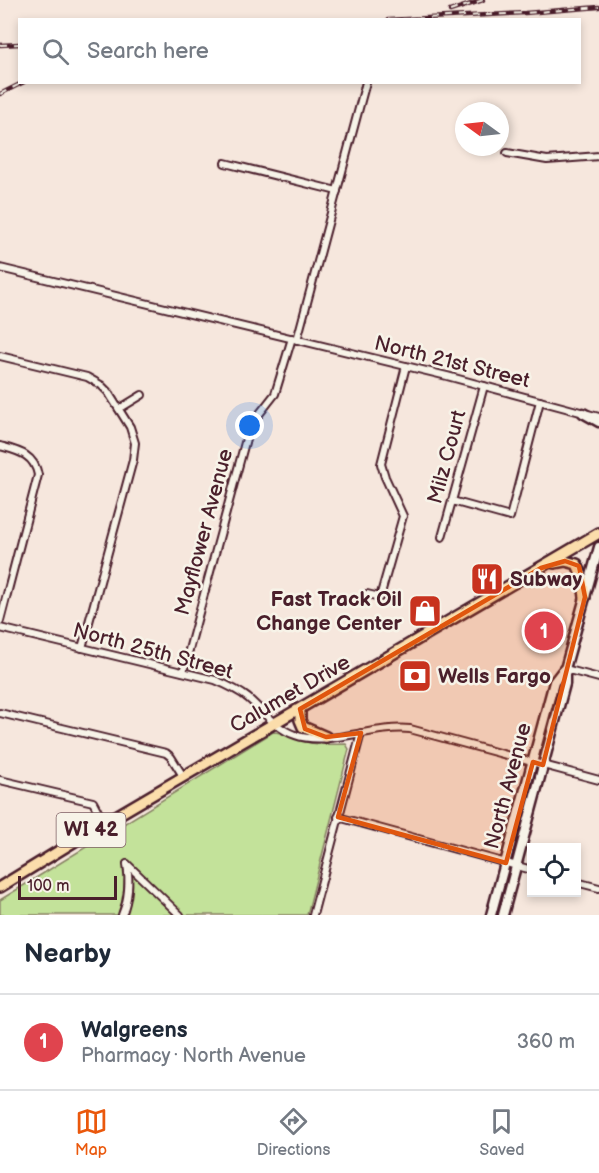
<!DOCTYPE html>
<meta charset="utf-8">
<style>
:root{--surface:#fff;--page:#f2f2f3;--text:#1f2937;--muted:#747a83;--line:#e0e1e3;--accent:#ea580c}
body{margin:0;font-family:"Balsamiq Sans",sans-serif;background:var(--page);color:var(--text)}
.controls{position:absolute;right:18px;bottom:18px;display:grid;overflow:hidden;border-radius:0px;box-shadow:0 3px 9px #0003}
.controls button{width:54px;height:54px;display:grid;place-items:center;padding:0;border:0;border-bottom:2px solid var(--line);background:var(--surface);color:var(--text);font:30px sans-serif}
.compass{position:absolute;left:455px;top:102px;width:54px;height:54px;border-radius:50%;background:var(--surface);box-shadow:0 3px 9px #0003;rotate:285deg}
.scale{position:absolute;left:18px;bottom:15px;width:99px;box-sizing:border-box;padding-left:6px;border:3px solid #4a1f2b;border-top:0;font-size:16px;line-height:21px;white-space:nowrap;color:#4a1f2b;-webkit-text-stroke:4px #f7f3e8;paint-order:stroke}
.you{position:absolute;left:250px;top:426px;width:21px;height:21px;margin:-15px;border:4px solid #fff;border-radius:50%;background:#1a73e8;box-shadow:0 0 0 9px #1a73e833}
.badge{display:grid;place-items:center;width:39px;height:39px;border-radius:50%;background:var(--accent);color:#fff;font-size:20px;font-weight:700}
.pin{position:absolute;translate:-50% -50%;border:3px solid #fff;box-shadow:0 2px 6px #0006}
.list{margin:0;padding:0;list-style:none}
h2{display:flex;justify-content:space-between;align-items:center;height:78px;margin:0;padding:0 24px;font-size:26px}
h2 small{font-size:20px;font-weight:400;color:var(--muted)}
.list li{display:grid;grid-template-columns:39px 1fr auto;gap:18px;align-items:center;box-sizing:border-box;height:96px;padding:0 24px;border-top:2px solid var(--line)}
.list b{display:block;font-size:22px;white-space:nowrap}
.list p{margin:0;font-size:20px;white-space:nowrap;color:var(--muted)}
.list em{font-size:20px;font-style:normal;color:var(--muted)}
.icon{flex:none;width:33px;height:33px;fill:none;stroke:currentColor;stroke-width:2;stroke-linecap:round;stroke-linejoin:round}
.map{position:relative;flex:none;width:599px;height:915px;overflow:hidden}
.search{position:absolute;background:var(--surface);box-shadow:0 3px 9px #0003;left:18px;right:18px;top:18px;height:66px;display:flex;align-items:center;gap:15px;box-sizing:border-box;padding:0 21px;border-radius:0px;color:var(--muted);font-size:22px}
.sheet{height:174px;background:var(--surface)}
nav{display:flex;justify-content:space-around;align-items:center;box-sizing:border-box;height:84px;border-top:2px solid var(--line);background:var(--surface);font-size:16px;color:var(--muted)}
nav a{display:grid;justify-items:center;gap:3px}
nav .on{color:var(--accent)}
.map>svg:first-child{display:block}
.green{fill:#c3e29a;stroke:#868062;stroke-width:1.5}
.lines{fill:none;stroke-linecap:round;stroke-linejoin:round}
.street-casing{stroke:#4a1f2b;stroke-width:10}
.secondary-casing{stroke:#4a1f2b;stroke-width:13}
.primary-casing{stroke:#4a1f2b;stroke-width:14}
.street{stroke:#f7f3e8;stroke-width:6}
.secondary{stroke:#f7f3e8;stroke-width:8}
.primary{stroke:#fbddab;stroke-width:9}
.rail-casing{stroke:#4a1f2b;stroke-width:4.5}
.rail{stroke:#f7f3e8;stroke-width:2;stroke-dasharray:7;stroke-linecap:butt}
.marked{fill:#e0560e;fill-opacity:0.2;stroke:#e0560e;stroke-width:4.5;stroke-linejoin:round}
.labels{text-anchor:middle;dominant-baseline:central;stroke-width:5;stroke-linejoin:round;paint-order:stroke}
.shield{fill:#f7f3e8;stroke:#7e5f64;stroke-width:1.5}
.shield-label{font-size:20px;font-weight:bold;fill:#4a1f2b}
.street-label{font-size:21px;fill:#4a1f2b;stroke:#f7f3e8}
.poi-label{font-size:21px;font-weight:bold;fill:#4a1f2b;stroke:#f7f3e8;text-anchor:start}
</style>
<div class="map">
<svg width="599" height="915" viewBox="0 0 599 915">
<rect width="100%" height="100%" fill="#f6e7dd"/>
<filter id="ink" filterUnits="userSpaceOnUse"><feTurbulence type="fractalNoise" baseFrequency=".0167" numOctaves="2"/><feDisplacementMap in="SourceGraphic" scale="12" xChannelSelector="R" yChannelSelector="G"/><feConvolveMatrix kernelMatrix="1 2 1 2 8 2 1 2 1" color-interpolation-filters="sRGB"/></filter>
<g filter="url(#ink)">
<!-- green -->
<path class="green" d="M273,732C285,732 299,741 311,743C323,745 334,744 346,744L349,749L307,915H0V900Z"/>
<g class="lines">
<defs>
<g id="street">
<path d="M507,153L547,160L599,156"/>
<path d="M225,163L337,191"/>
<path d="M0,268L447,376L599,417"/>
<path d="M297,340L366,82"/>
<path d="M0,356L87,377L101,385L108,392L130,427L135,443L133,460L82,648"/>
<path d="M119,409L142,395"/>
<path d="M0,446C18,451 34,454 38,475L0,621"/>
<path d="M452,501L510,517L540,401"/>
<path d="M442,537L484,386"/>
<path d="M367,594L380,597L403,516L385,477L381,464L406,366"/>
<path d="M0,628L215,680C227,685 238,690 248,698C262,710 276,729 295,735C328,747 373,725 410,729L599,780"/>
<path d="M565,669L599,678"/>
<path d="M183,672L247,435L257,417L275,394L292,338"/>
<path d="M0,713L166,753L171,757L183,776"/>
<path d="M0,780L93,802L104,823"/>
<path d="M338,817L532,870"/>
<path d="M127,864L180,915"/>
<path d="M576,882L599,888"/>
<path d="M122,915C129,898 130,883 127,864"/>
<path d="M313,915L361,733"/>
</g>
<g id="secondary">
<path d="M583,413L599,422"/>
<path d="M491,915L554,682L564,669"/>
<path d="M503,915L565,684V669L599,547"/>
</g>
<g id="primary">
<path d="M554,563L565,561L577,564L582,576L585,597"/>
<path d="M300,709V720L303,727L326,737"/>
<path d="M0,887L111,819L599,533"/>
</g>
</defs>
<!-- street casing -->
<use href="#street" class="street-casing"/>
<!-- secondary casing -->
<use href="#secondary" class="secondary-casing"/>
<!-- primary casing -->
<use href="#primary" class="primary-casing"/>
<!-- street -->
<use href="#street" class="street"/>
<!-- secondary -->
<use href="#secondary" class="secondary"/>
<!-- primary -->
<use href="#primary" class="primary"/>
<defs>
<g id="rail">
<path d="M450,11L483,0"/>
<path d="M388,20L525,13L599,7"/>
<path d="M0,45L20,44"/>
<path d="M0,94L24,82"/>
</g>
</defs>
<!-- rail casing -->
<use href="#rail" class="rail-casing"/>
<!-- rail -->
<use href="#rail" class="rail"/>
</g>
</g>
<!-- marked area -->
<path class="marked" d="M565,561L579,566L585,597L543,765L533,762L506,863L338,817L361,733L326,737L305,729L300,709L541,568Z"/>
<!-- icons -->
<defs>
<symbol id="restaurant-square" viewBox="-11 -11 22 22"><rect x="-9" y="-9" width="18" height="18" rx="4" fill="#c8321e" stroke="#f7f3e8"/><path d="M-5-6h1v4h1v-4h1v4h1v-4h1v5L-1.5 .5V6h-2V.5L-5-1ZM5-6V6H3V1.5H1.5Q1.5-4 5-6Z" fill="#fff"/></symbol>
<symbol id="shop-square" viewBox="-11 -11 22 22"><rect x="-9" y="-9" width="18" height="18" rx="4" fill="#c8321e" stroke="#f7f3e8"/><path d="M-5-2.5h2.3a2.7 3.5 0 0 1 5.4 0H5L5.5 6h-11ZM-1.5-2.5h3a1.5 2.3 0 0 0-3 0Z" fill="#fff"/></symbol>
<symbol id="bank-square" viewBox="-11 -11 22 22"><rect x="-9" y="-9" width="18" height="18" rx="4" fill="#c8321e" stroke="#f7f3e8"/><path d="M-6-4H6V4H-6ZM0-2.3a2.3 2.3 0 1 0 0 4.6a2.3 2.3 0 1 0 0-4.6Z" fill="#fff"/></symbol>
</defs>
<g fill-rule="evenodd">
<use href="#restaurant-square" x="468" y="560" width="38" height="38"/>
<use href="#shop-square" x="406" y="592" width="38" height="38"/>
<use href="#bank-square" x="396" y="657" width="38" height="38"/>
</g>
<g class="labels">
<!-- shield labels -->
<rect class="shield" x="56.5" y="813" width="69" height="34" rx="4.5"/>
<g class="shield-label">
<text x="91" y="830">WI 42</text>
</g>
<!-- street labels -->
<g class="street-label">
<text transform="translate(452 362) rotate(14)">North 21st Street</text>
<text transform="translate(447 457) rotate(-75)">Milz Court</text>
<text transform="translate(204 532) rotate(-75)">Mayflower Avenue</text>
<text transform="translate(153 651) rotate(15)">North 25th Street</text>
<text transform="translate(290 694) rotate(-30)">Calumet Drive</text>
<text transform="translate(508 786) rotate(-75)">North Avenue</text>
</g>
<!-- poi labels -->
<g class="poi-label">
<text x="510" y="579">Subway</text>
<text x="402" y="599" text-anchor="end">Fast Track Oil<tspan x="402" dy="24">Change Center</tspan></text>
<text x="438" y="676">Wells Fargo</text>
</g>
</g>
</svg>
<div class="controls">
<button><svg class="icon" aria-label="locate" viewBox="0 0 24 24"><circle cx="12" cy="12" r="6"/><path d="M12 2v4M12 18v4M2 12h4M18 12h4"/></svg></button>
</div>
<svg class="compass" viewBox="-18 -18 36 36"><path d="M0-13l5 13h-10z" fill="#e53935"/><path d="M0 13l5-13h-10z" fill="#747a83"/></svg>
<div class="scale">100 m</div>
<div class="you"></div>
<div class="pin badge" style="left:544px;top:631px;background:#e0444e">1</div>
<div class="search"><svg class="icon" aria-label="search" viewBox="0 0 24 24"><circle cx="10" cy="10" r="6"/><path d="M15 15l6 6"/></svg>Search here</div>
</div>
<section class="sheet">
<h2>Nearby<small></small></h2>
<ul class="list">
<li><span class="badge" style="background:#e0444e">1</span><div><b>Walgreens</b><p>Pharmacy · North Avenue</p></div><em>360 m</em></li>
</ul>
</section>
<nav>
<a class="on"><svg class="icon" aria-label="map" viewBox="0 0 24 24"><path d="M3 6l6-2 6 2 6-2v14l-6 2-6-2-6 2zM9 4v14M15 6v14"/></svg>Map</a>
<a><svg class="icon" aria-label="directions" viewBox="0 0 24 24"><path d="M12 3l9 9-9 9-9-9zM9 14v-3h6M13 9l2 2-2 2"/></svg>Directions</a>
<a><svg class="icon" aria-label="saved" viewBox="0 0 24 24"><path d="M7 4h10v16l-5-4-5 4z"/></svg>Saved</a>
</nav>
